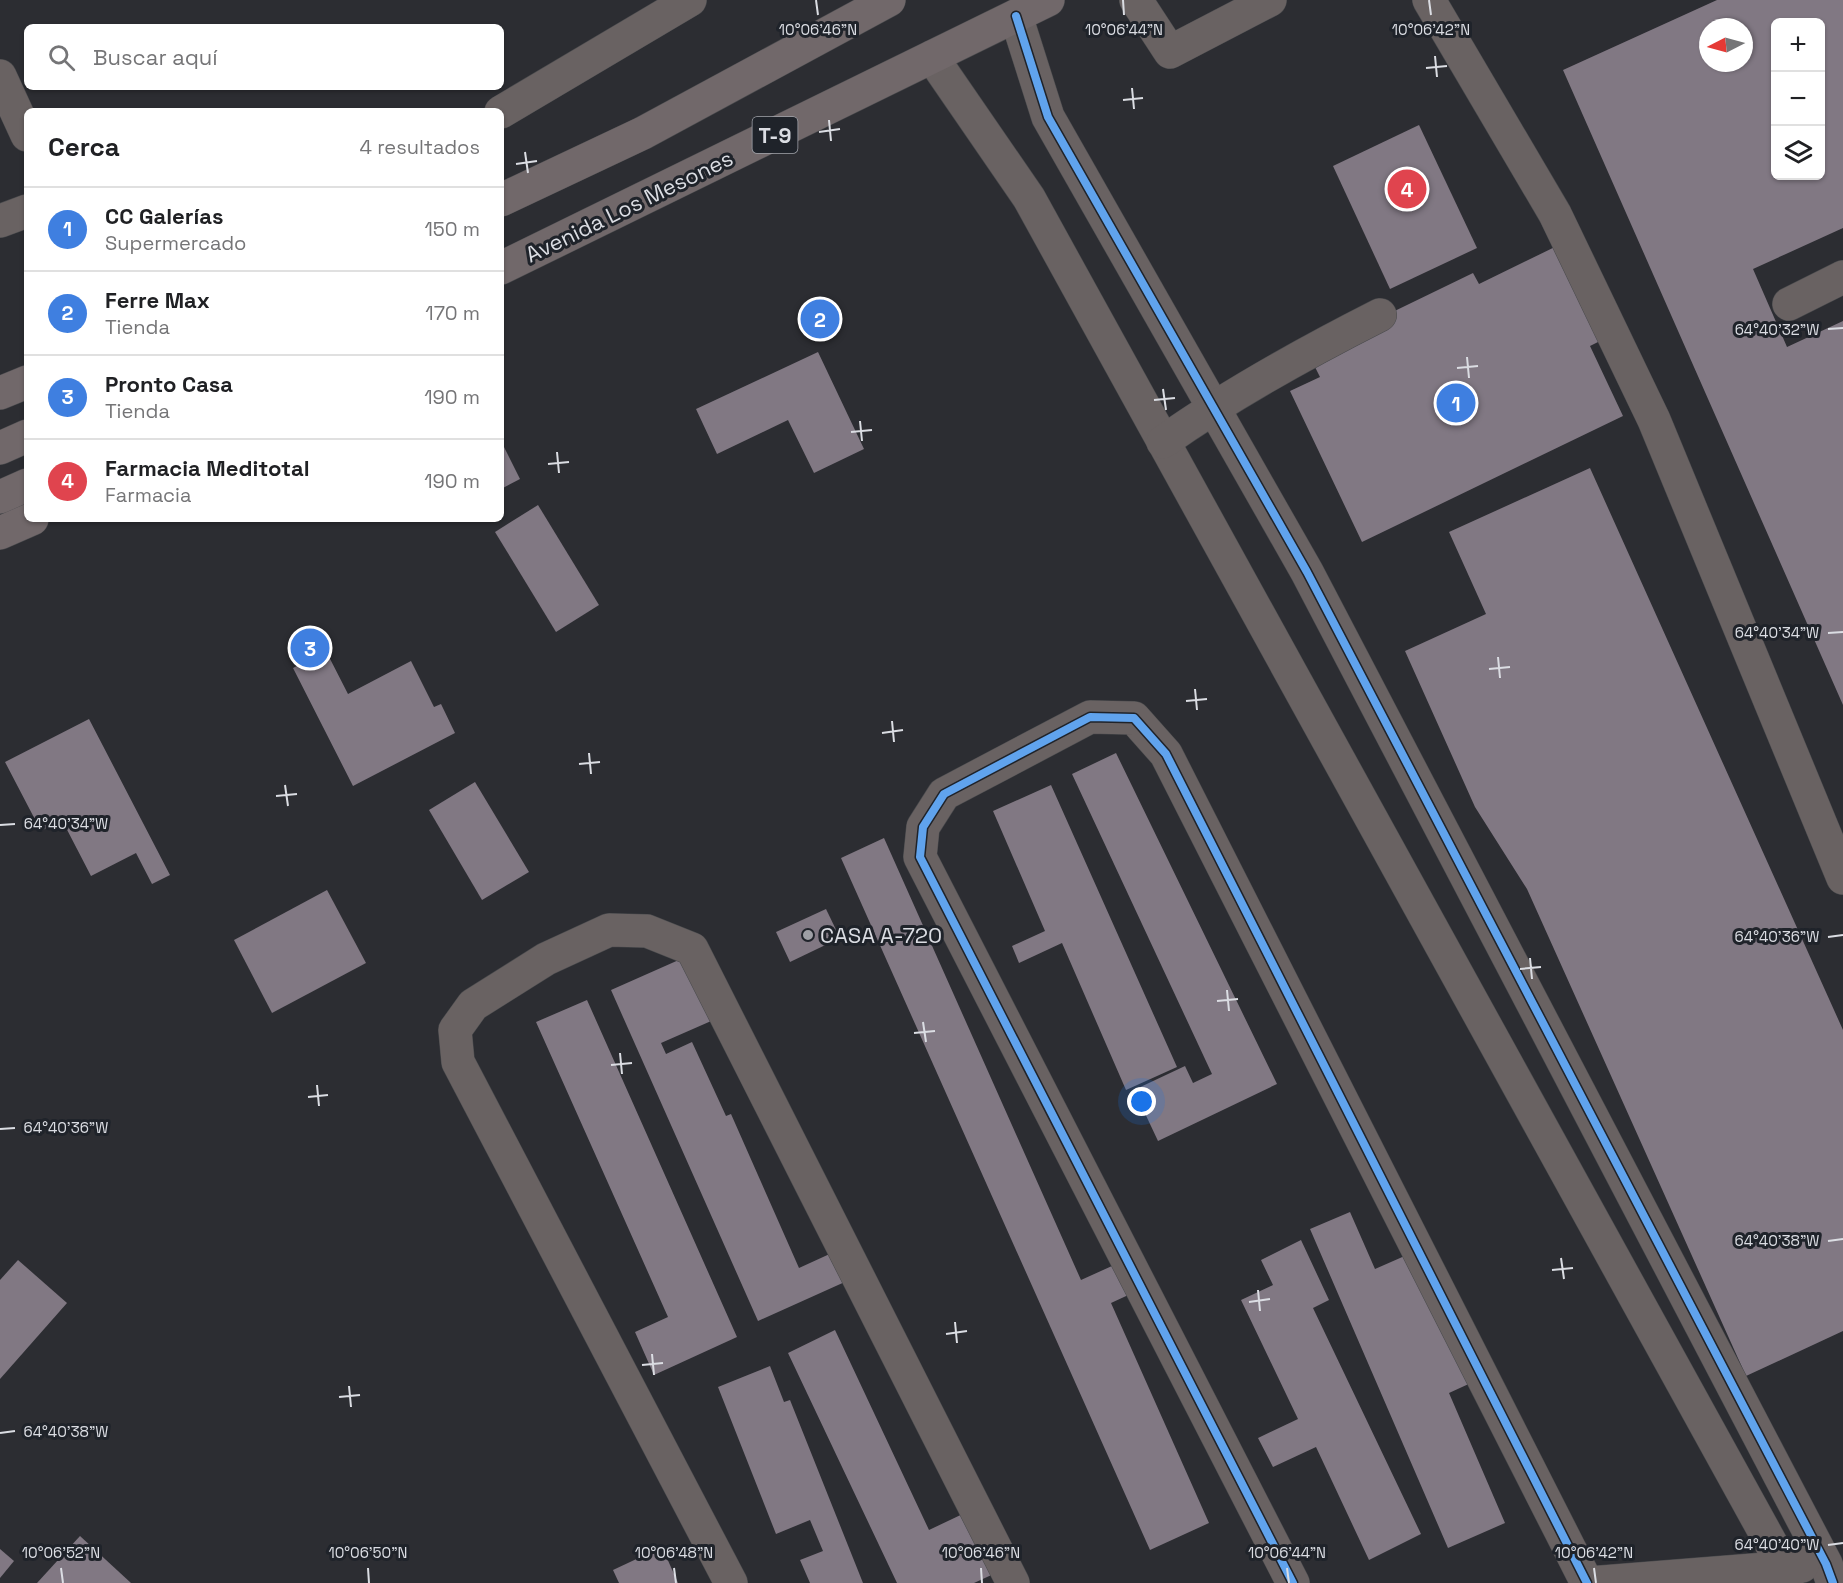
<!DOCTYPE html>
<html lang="es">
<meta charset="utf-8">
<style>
:root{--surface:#fff;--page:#f6f6f6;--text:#202124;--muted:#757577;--line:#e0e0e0;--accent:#ea580c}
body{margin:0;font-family:"Space Grotesk",sans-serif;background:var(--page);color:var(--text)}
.controls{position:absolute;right:18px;top:18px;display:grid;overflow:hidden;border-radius:9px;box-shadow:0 2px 4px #0004}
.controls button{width:54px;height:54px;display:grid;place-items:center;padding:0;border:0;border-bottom:2px solid var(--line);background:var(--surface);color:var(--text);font:30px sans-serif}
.compass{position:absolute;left:1699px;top:18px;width:54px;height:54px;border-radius:50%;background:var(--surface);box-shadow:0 2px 4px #0004;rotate:264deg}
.you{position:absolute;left:1142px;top:1102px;width:21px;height:21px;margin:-15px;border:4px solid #fff;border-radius:50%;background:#1a73e8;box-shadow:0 0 0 9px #1a73e833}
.badge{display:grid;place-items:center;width:39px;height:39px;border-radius:50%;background:var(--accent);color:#fff;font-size:20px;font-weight:700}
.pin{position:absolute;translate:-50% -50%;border:3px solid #fff;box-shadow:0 2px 6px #0006}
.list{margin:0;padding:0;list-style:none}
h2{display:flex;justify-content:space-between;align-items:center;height:78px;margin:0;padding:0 24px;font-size:26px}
h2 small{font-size:20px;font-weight:400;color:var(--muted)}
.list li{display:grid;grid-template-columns:39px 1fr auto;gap:18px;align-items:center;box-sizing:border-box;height:84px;padding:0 24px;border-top:2px solid var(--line)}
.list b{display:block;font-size:22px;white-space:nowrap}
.list p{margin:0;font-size:20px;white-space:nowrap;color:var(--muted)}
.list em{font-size:20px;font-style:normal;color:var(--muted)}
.icon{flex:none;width:33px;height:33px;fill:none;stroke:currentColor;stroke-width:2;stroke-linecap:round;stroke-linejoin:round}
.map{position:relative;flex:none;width:1843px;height:1583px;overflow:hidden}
.search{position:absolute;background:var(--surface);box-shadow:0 2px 4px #0004;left:24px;top:24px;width:480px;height:66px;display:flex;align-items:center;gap:15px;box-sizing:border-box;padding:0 21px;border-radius:9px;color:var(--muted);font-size:22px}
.panel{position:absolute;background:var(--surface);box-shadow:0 2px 4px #0004;left:24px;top:108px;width:480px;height:414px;border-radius:9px}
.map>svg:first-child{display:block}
.building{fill:#817883;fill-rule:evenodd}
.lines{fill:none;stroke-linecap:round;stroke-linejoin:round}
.minor-casing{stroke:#494a4d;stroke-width:34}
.highway-casing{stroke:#494a4d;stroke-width:34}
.minor{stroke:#696262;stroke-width:33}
.highway{stroke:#71686a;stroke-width:33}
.cycleway-casing{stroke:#1f232a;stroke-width:11}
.cycleway{stroke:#60a3ed;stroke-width:8}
.ticks{fill:none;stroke:#dbdde3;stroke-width:2}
.poi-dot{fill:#9e9fa5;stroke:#1f232a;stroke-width:2}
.labels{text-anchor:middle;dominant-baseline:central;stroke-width:6;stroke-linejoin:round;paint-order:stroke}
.shield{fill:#1f232a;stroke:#a3a5ac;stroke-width:1.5}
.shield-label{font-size:21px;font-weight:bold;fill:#dbdde3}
.street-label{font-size:22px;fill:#dbdde3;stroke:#1f232a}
.poi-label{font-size:22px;fill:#dbdde3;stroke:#1f232a;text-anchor:start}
.ticks-label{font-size:15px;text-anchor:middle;fill:#dbdde3;stroke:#1f232a;stroke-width:6;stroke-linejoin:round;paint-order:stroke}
</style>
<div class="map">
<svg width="1843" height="1583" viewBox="0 0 1843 1583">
<rect width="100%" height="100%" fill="#2c2d32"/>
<!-- building -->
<g class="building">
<path d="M1717,0H1843V228L1753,269L1787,347L1843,321V705L1563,70ZM1776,22H1820V176H1776ZM1708,27H1744V63H1708Z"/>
<path d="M1419,125L1477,248L1390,289L1333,166Z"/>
<path d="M1563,243L1608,337L1590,346L1623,416L1362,542L1290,391L1320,377L1308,353L1473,273L1479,284Z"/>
<path d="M818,352L864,449L814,473L788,420L717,454L696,409Z"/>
<path d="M501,441L520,479L501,489Z"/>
<path d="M1590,468L1843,1030V1331L1746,1376L1527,889L1475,807L1405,651L1486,614L1449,532Z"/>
<path d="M538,505L599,605L556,632L495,532Z"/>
<path d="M326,651L348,694L411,661L434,707L441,704L455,733L353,786L293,668Z"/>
<path d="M89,719L170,875L152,884L136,853L91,876L62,820L41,831L5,762Z"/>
<path d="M1116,753L1277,1084L1158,1141L1134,1090L1185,1066L1193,1083L1212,1074L1072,774Z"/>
<path d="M475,782L529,872L482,900L429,810Z"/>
<path d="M1051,785L1177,1067L1126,1090L1062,943L1019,963L1012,946L1045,931L993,811Z"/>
<path d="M884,838L1081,1280L1123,1261L1137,1291L1111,1303L1209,1523L1150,1550L841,858Z"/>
<path d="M327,890L366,963L272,1013L234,940Z"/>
<path d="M826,909L840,938L790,962L776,932Z"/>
<path d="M690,955L718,1018L661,1043L666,1054L692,1042L726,1116L731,1114L799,1268L834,1252L847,1281L758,1321L611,990Z"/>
<path d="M587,1000L737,1337L654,1375L635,1332L668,1317L536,1022Z"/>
<path d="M1350,1212L1375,1269L1416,1251L1473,1382L1449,1393L1505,1523L1448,1548L1310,1229Z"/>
<path d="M1301,1240L1329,1300L1313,1308L1421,1534L1369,1560L1316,1447L1273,1467L1258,1438L1298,1419L1241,1300L1273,1285L1261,1260Z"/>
<path d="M18,1260L67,1303L0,1379V1280Z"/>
<path d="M835,1330L929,1530L969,1511L998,1572L974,1583H897L788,1353Z"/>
<path d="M770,1366L784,1402L790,1400L863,1583H810L800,1560L823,1551L810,1520L776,1534L718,1387Z"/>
<path d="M80,1536L131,1583H37Z"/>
<path d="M662,1547L678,1583H619L613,1570Z"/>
<path d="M0,1549L14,1561L0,1578Z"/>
</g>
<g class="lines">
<defs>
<g id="minor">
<path d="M1136,0L1170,52L1270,0"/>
<path d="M1429,0L1555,214L1654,420L1843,878"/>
<path d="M1016,16L1048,117L1307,572L1826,1564L1833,1583"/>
<path d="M932,57L1029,198L1784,1567L1787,1583"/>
<path d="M0,76L27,135"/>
<path d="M501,112L690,0"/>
<path d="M0,221L27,211"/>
<path d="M1789,304L1843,277"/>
<path d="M1163,442C1232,393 1305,353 1380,315"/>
<path d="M731,1583L458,1062L455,1030L473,1005L546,959L609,930L647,931L692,949L1013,1583"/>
<path d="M1293,1583L920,857L923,827L944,794L1090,717L1134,718L1166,754L1587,1583"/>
<path d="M1589,1583L1802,1566"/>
</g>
<g id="highway">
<path d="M501,200L643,133L889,0"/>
<path d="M501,268L1048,0"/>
<path d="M0,393L27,382"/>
<path d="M0,448L27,436"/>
<path d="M0,497L27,485"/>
<path d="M0,533L32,519"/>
</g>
</defs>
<!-- minor casing -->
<use href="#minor" class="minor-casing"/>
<!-- highway casing -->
<use href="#highway" class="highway-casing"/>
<!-- minor -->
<use href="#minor" class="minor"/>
<!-- highway -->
<use href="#highway" class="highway"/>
<defs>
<g id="cycleway">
<path d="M1016,16L1048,117L1307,572L1826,1564L1833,1583"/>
<path d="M1293,1583L920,857L923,827L944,794L1090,717L1134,718L1166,754L1587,1583"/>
</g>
</defs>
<!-- cycleway casing -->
<use href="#cycleway" class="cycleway-casing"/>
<!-- cycleway -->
<use href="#cycleway" class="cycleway"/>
</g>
<!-- ticks -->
<path class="ticks" d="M816,0L818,15M1123,0L1124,15M1429,0L1431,15M1435,56L1437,77M1426,68L1447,66M1132,88L1134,109M1123,100L1143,98M829,120L831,141M819,132L840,129M525,152L528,173M516,164L537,161M1828,329L1843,328M1467,357L1469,378M1457,368L1478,366M1163,389L1166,410M1154,400L1175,398M860,421L862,441M851,432L872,430M557,452L559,473M548,464L569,462M1828,633L1843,632M1498,657L1500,678M1489,669L1510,667M1195,689L1197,710M1186,701L1207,699M892,721L894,742M882,733L903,730M589,753L591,774M579,764L600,762M285,785L288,806M276,796L297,794M0,825L15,824M1828,937L1843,935M1530,958L1532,979M1520,969L1541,967M1227,990L1229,1011M1217,1001L1238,999M923,1022L926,1042M914,1033L935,1031M620,1053L622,1074M611,1065L632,1063M317,1085L319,1106M308,1097L328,1095M0,1129L15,1128M1828,1241L1843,1239M1561,1258L1564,1279M1552,1270L1573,1268M1258,1290L1260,1311M1249,1302L1270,1299M955,1322L957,1343M946,1334L967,1331M652,1354L654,1375M642,1365L663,1363M349,1386L351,1407M339,1397L360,1395M0,1433L15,1431M1828,1545L1843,1543M61,1568L63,1583M368,1568L369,1583M674,1568L676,1583M981,1568L982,1583M1287,1568L1289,1583M1594,1568L1596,1583"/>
<!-- markers -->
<circle class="poi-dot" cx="808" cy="935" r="6"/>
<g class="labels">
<!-- shield labels -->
<rect class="shield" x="752.5" y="117" width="45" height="36" rx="4.5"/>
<g class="shield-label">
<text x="775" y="135">T-9</text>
</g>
<!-- street labels -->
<g class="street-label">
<text transform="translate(629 206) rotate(-26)">Avenida Los Mesones</text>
</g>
<!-- poi labels -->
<g class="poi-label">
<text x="820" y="935">CASA A-720</text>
</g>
</g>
<g class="ticks-label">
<text x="818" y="35">10°06'46"N</text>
<text x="1124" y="35">10°06'44"N</text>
<text x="1431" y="35">10°06'42"N</text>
<text x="1777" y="335">64°40'32"W</text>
<text x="1777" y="638">64°40'34"W</text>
<text x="66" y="829">64°40'34"W</text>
<text x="1777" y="942">64°40'36"W</text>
<text x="66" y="1133">64°40'36"W</text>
<text x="1777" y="1246">64°40'38"W</text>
<text x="66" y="1437">64°40'38"W</text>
<text x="1777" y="1550">64°40'40"W</text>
<text x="61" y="1558">10°06'52"N</text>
<text x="368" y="1558">10°06'50"N</text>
<text x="674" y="1558">10°06'48"N</text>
<text x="981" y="1558">10°06'46"N</text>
<text x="1287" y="1558">10°06'44"N</text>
<text x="1594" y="1558">10°06'42"N</text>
</g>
</svg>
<div class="controls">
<button>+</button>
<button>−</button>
<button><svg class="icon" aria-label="layers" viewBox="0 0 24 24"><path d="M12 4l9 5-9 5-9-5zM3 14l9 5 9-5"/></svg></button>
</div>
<svg class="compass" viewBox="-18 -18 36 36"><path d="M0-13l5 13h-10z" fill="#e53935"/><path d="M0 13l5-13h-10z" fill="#757577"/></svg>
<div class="you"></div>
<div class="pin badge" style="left:1456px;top:403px;background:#3f7fe0">1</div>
<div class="pin badge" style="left:820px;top:319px;background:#3f7fe0">2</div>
<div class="pin badge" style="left:310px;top:648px;background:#3f7fe0">3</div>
<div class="pin badge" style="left:1407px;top:189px;background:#e0444e">4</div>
<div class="search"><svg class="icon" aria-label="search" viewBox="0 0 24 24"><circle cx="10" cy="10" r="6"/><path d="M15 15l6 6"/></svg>Buscar aquí</div>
<section class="panel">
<h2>Cerca<small>4 resultados</small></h2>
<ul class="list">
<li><span class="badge" style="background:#3f7fe0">1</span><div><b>CC Galerías</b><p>Supermercado</p></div><em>150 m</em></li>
<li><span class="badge" style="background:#3f7fe0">2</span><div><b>Ferre Max</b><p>Tienda</p></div><em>170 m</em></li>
<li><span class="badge" style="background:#3f7fe0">3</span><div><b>Pronto Casa</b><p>Tienda</p></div><em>190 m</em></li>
<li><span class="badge" style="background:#e0444e">4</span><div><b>Farmacia Meditotal</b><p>Farmacia</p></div><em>190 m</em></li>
</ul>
</section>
</div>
